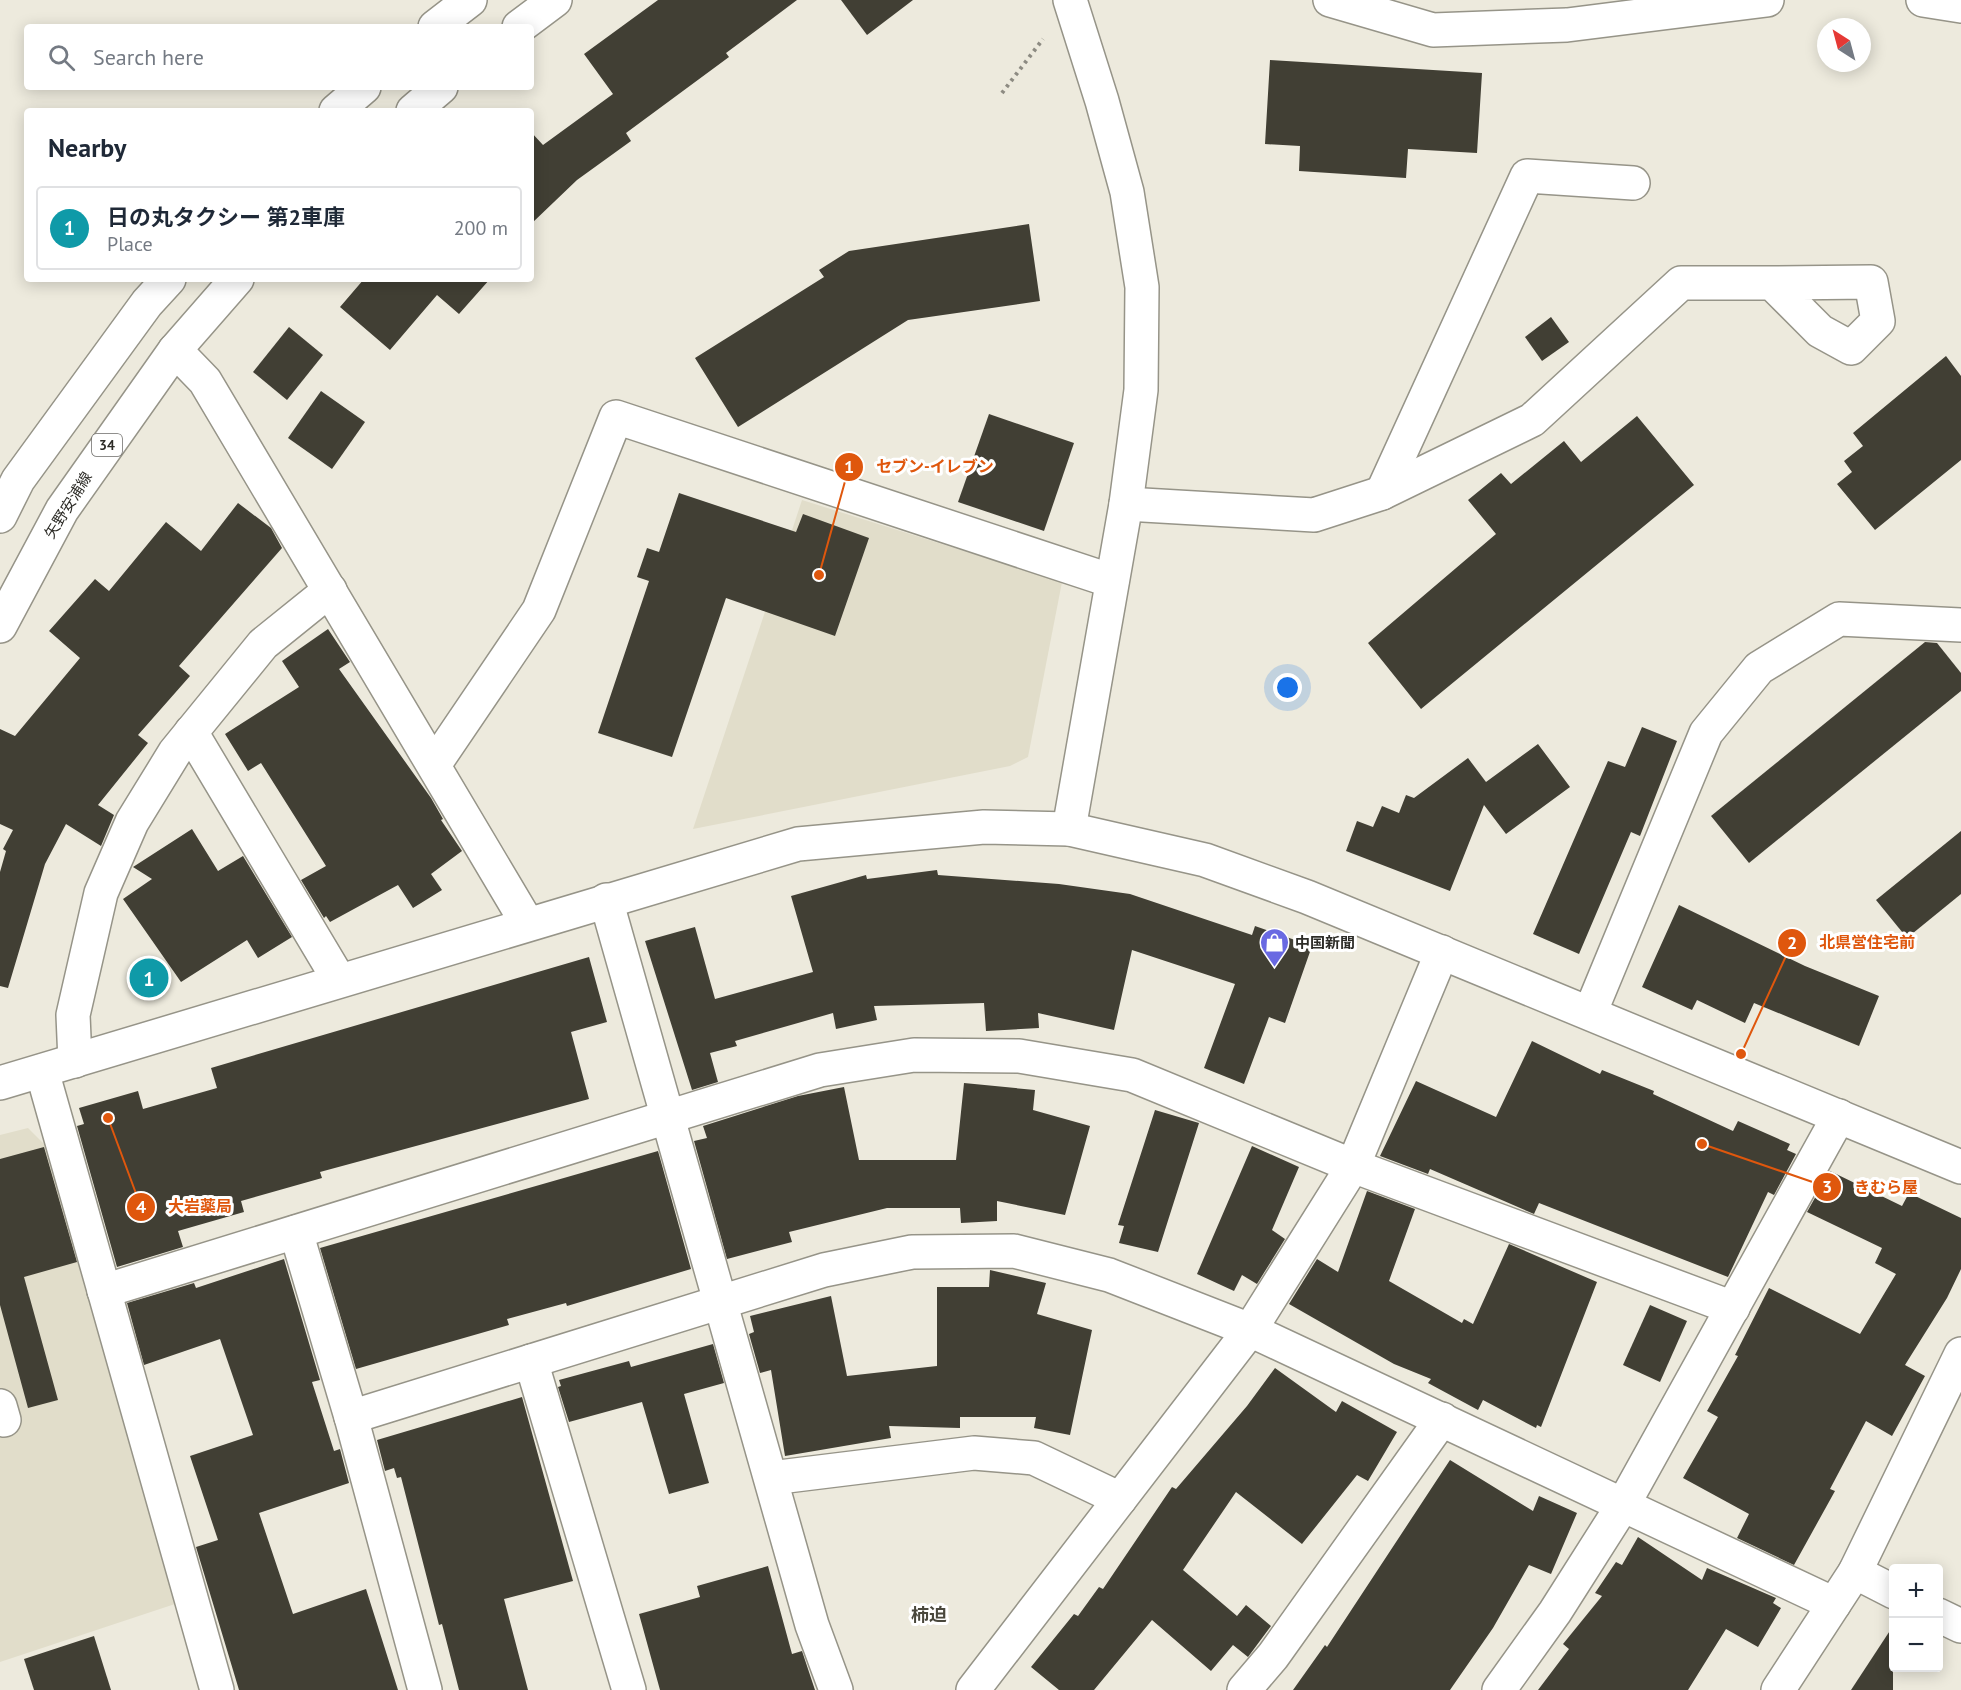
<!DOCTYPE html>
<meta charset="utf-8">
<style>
:root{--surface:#fff;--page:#f2f2f3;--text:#1f2937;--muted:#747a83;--line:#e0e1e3;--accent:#6969e2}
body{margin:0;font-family:"PT Sans","Noto Sans JP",sans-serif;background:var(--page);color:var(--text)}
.controls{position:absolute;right:18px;bottom:18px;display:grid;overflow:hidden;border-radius:6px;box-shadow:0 3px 15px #0003}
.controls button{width:54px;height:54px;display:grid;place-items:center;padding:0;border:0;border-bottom:2px solid var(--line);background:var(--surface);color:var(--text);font:30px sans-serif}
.compass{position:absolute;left:1817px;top:18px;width:54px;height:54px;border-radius:50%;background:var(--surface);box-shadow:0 3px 15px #0003;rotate:324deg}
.you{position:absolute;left:1288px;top:688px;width:21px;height:21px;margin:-15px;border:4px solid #fff;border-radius:50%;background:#1a73e8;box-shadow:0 0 0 9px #1a73e833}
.badge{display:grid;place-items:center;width:39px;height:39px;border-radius:50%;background:var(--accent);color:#fff;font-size:20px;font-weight:700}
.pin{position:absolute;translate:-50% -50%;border:3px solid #fff;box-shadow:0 2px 6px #0006}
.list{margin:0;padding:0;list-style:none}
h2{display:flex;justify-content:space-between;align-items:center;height:78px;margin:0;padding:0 24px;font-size:26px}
h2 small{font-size:20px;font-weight:400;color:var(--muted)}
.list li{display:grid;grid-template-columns:39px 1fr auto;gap:18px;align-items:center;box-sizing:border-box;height:84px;margin:0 12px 12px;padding:0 12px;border:2px solid var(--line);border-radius:6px}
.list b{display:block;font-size:22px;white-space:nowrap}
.list p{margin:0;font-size:20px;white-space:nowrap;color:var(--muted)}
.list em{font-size:20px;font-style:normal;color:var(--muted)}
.icon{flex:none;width:33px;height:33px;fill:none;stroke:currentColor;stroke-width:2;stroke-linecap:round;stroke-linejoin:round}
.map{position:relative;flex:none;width:1961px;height:1690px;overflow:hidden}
.search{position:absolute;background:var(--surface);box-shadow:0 3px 15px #0003;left:24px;top:24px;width:510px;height:66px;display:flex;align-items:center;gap:15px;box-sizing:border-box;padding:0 21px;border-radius:6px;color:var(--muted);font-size:22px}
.panel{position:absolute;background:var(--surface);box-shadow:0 3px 15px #0003;left:24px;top:108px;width:510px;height:174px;border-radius:6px}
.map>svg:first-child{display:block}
.built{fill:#e1ddca}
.building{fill:#413f34}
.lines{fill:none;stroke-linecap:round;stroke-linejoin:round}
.minor-casing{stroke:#969488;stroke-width:36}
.major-casing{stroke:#969488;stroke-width:36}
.path{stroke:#8d8b82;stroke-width:4;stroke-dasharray:3 4.5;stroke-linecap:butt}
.minor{stroke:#fff;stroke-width:33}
.major{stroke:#fff;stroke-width:33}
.labels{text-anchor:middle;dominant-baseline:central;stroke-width:6;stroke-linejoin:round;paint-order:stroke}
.shield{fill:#fff;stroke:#6c6b68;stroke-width:1.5}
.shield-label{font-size:14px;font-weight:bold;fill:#2d2c27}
.street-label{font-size:15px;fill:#2d2c27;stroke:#fff}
.poi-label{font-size:15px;font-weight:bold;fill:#2d2c27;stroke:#fff;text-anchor:start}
.quarter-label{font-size:18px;font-weight:bold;fill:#49473c;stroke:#fff}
.leader{fill:none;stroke:#df570d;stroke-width:2}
.callout-dot{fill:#df570d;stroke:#fff;stroke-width:2}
.mark-label{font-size:18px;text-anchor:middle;font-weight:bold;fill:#fff}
.callout-label{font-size:16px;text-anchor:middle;font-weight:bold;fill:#df570d;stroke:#fff;stroke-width:6;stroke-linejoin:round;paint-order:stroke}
</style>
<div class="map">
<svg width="1961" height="1690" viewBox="0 0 1961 1690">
<rect width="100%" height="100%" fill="#edeadd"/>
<!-- built -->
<g class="built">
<path d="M802,500L1062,582L1028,757L1010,766L693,829Z"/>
<path d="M28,1128L44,1144L181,1602L0,1662V1135Z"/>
</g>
<!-- building -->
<g class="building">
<path d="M658,0H797L726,53L729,57L626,133L631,141L577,180L531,224V132L543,145L613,94L584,54Z"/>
<path d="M841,0H913L867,35Z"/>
<path d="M1270,60L1482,73L1477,153L1408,149L1406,178L1299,171L1300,146L1265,144Z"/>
<path d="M1029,224L1040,301L908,320L738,427L695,358L824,277L819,270L849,251Z"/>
<path d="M364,279H490L459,314L437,295L390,350L340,307Z"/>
<path d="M1551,317L1569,342L1542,361L1525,337Z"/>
<path d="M289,327L323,355L287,400L253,372Z"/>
<path d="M1946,356L1961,376V460L1875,530L1837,484L1852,472L1844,461L1863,446L1853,433Z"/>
<path d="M321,391L365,422L332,469L288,438Z"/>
<path d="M989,414L1074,443L1044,531L958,502Z"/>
<path d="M1637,416L1694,485L1421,709L1368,643L1496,534L1468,500L1501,473L1511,484L1564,441L1581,462Z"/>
<path d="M679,493L796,532L803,514L869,538L835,636L726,598L672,757L598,733L649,581L637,577L647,548L659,552Z"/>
<path d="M238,503L271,528L282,548L179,666L190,676L138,735L148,743L98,805L114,815L101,846L66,824L45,864L8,988L0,986V872L6,851L3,849L13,830L0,824V729L15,736L80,658L49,631L95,579L109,591L166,522L201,551Z"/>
<path d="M328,629L350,662L339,669L431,798L443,819L441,820L462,851L431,874L442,890L413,908L398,885L330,922L326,916L324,918L301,880L326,866L261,763L248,771L225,734L299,687L282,661Z"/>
<path d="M1925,642L1937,643L1961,673V691L1749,863L1711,816Z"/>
<path d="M1642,727L1677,741L1640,836L1631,832L1579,954L1533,934L1608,761L1625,767Z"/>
<path d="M1538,744L1570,787L1506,834L1484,805L1450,891L1346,851L1357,821L1373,827L1382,806L1399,813L1406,795L1414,798L1468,758L1486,782Z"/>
<path d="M192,829L218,871L243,856L292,937L258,958L247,940L181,982L123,899L152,879L133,867Z"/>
<path d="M1961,831V894L1907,938L1876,900Z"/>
<path d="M937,870L938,875L1059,884L1130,894L1252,935L1255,926L1312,946L1285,1023L1269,1017L1244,1084L1204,1068L1235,984L1132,950L1114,1030L1038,1013L1039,1028L986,1031L984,1003L874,1006L877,1020L836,1029L833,1013L735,1041L737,1046L710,1053L718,1082L692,1090L645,941L695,927L715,999L813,972L791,896L866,875L867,879Z"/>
<path d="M1679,905L1805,966L1879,996L1859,1046L1754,1003L1745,1023L1697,1000L1692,1010L1642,987Z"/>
<path d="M589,957L607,1022L571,1032L589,1099L320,1172L322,1178L241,1201L244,1212L178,1231L183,1247L117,1267L77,1126L84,1124L79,1108L138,1091L143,1109L217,1088L211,1068Z"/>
<path d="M1532,1041L1600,1074L1602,1070L1654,1091L1653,1094L1733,1131L1738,1121L1790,1144L1787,1150L1796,1154L1774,1195L1768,1192L1728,1277L1539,1203L1534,1214L1430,1169L1428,1174L1380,1156L1416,1081L1496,1117Z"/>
<path d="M964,1083L1035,1090L1033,1110L1090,1126L1065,1215L997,1201V1221L961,1223L960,1208H887L789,1232L792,1242L727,1259L694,1141L707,1138L703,1126L798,1096L844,1087L859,1160H956Z"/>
<path d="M1155,1110L1199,1123L1158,1252L1119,1243L1124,1226L1118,1225Z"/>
<path d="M1252,1146L1299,1167L1272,1230L1285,1239L1257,1284L1242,1275L1234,1291L1197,1274Z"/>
<path d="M44,1147L77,1262L24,1277L58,1400L28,1408L0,1305V1159Z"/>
<path d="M658,1151L691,1269L567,1306L566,1303L507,1319L509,1325L356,1369L320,1248Z"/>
<path d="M1830,1171L1902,1206L1909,1193L1961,1218V1269L1947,1298L1905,1365L1925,1376L1892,1436L1866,1421L1830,1489L1835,1491L1794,1565L1737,1538L1749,1514L1683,1478L1718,1417L1707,1411L1738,1356L1735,1355L1769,1288L1860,1334L1896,1274L1875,1263L1882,1248L1807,1212Z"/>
<path d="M1367,1191L1415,1209L1389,1281L1462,1323L1464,1319L1473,1324L1509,1244L1597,1282L1541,1427L1537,1425L1536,1428L1483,1400L1478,1410L1428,1383L1431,1379L1394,1364L1289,1304L1317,1259L1338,1272Z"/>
<path d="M284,1259L320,1380L312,1382L334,1451L340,1449L349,1483L259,1513L293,1614L366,1589L398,1690H239L196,1547L218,1540L190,1456L253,1435L220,1339L144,1365L127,1303L194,1283L196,1288Z"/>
<path d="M990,1270L1046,1283L1037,1314L1092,1330L1070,1435L1034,1428L1036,1417H960V1428L889,1426L891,1438L785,1456L771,1370L760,1373L749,1334L754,1332L750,1316L831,1296L847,1376L937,1366V1287H989Z"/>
<path d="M1650,1305L1687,1321L1660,1382L1623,1365Z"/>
<path d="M713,1344L724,1383L684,1394L709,1483L669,1494L642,1402L569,1422L558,1387L561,1386L559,1380L629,1361L631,1367Z"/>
<path d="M1275,1368L1336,1412L1342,1401L1397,1432L1368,1481L1357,1475L1302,1544L1236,1492L1183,1570L1237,1616L1246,1605L1271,1626L1248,1657L1233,1645L1211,1671L1152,1620L1094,1690H1059L1031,1667L1074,1614L1078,1616L1099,1587L1103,1589L1172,1487L1176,1489L1247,1406Z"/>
<path d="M522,1397L573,1581L504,1599L528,1690H459L442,1624L439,1625L401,1477L397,1478L394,1468L385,1471L377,1440Z"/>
<path d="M1450,1460L1533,1511L1539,1496L1577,1513L1551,1574L1529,1565L1493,1628L1450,1690H1293L1325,1645L1327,1647Z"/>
<path d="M1638,1537L1702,1580L1707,1568L1776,1598L1773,1603L1781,1608L1758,1647L1726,1629L1688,1690H1538L1569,1649L1563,1644L1602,1596L1595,1593L1616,1562L1622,1565Z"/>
<path d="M768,1566L792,1654L802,1651L815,1690H660L639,1614L700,1597L697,1586Z"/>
<path d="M1893,1626V1690H1851Z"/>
<path d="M94,1636L111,1690H34L24,1659Z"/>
</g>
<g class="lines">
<defs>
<g id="minor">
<path d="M1330,0L1433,30L1567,25L1767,0"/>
<path d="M1923,0L1961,6"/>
<path d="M175,350L205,381L527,923"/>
<path d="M1382,493L1527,176L1633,183"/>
<path d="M1126,504L1314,515L1382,493L1532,420L1681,283H1772L1820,331L1851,348L1878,321L1871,282L1772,283"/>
<path d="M191,732L339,980"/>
<path d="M434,765L539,610L616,417L1112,581"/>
<path d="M1069,829L1126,504L1141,390L1142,287L1127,192L1102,101L1070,0"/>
<path d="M606,900L812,1625L836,1690"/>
<path d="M1590,1013L1706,733L1759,668L1839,619L1961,625"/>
<path d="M75,1061L73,1015L101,893L132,822L175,752L263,644L330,590"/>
<path d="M42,1071L217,1690"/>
<path d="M0,1083L798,844L984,827L1069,829L1205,860L1307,897L1961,1167"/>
<path d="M296,1232L351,1417L425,1690"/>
<path d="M104,1291L820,1070L914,1055L1019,1056L1132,1075L1353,1166L1733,1308"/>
<path d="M531,1361L629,1690"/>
<path d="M0,1406L4,1420"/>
<path d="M351,1417L824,1270L912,1252L1014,1251L1109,1275L1250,1330L1834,1604"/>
<path d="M771,1478L974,1453L1034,1458L1120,1499"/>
<path d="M1855,1572L1894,1592"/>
<path d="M1938,1615L1961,1626"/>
<path d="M973,1690L1250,1330L1353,1166L1442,952"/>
<path d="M1244,1690L1273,1656L1442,1419"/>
<path d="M1499,1690L1555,1612L1623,1505L1839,1116"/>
<path d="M1778,1690L1855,1572L1961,1354"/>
</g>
<g id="major">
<path d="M435,27L470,0"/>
<path d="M519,27L555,0"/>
<path d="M336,111L364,87"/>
<path d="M413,111L441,87"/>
<path d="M0,516L18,480L147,303L169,279"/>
<path d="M0,626L62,510L175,350L237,279"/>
</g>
</defs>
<!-- minor casing -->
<use href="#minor" class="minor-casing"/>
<!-- major casing -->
<use href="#major" class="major-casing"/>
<!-- path -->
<path class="path" d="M1002,93L1043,39"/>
<!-- minor -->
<use href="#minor" class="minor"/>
<!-- major -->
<use href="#major" class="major"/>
</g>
<!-- icons -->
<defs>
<symbol id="shop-pin" viewBox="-11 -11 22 30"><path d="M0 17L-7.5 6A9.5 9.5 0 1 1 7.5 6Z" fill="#6969e2" stroke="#fff"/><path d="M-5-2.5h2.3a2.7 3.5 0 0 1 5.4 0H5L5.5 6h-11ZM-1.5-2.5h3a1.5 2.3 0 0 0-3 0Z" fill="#fff"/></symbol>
</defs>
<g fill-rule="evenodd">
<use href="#shop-pin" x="1258" y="926" width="33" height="45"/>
</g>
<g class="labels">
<!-- shield labels -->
<rect class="shield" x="92" y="434" width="30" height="22" rx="4.5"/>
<g class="shield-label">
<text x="107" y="445">34</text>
</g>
<!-- street labels -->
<g class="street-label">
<text transform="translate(68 505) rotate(-58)">矢野安浦線</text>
</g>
<!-- poi labels -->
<g class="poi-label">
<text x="1295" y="942">中国新聞</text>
</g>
<!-- quarter labels -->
<g class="quarter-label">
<text x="929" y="1614">柿迫</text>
</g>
</g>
<!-- callouts -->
<path class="leader" d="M819 575L849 467M1741 1054L1792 943M1702 1144L1827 1187M108 1118L141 1207"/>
<g class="callout-dot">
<circle cx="819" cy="575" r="6"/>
<circle cx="1741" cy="1054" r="6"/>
<circle cx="1702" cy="1144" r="6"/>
<circle cx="108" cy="1118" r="6"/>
<circle cx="849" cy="467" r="15"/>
<circle cx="1792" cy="943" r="15"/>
<circle cx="1827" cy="1187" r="15"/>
<circle cx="141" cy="1207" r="15"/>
</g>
<g class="mark-label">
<text x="849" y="473">1</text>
<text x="1792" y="949">2</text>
<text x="1827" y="1193">3</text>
<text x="141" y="1213">4</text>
</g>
<g class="callout-label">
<text x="935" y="472">セブン-イレブン</text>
<text x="1867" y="948">北県営住宅前</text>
<text x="1886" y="1193">きむら屋</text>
<text x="200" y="1212">大岩薬局</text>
</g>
</svg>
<div class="controls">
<button>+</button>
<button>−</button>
</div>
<svg class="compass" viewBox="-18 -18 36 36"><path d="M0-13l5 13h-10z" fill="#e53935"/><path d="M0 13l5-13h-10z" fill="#747a83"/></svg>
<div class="you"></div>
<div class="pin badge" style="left:149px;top:978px;background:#0f9aa8">1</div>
<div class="search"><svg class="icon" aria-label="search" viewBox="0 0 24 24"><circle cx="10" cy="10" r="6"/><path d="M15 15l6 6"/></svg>Search here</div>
<section class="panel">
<h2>Nearby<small></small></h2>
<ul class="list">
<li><span class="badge" style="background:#0f9aa8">1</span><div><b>日の丸タクシー 第2車庫</b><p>Place</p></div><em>200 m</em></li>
</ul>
</section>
</div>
